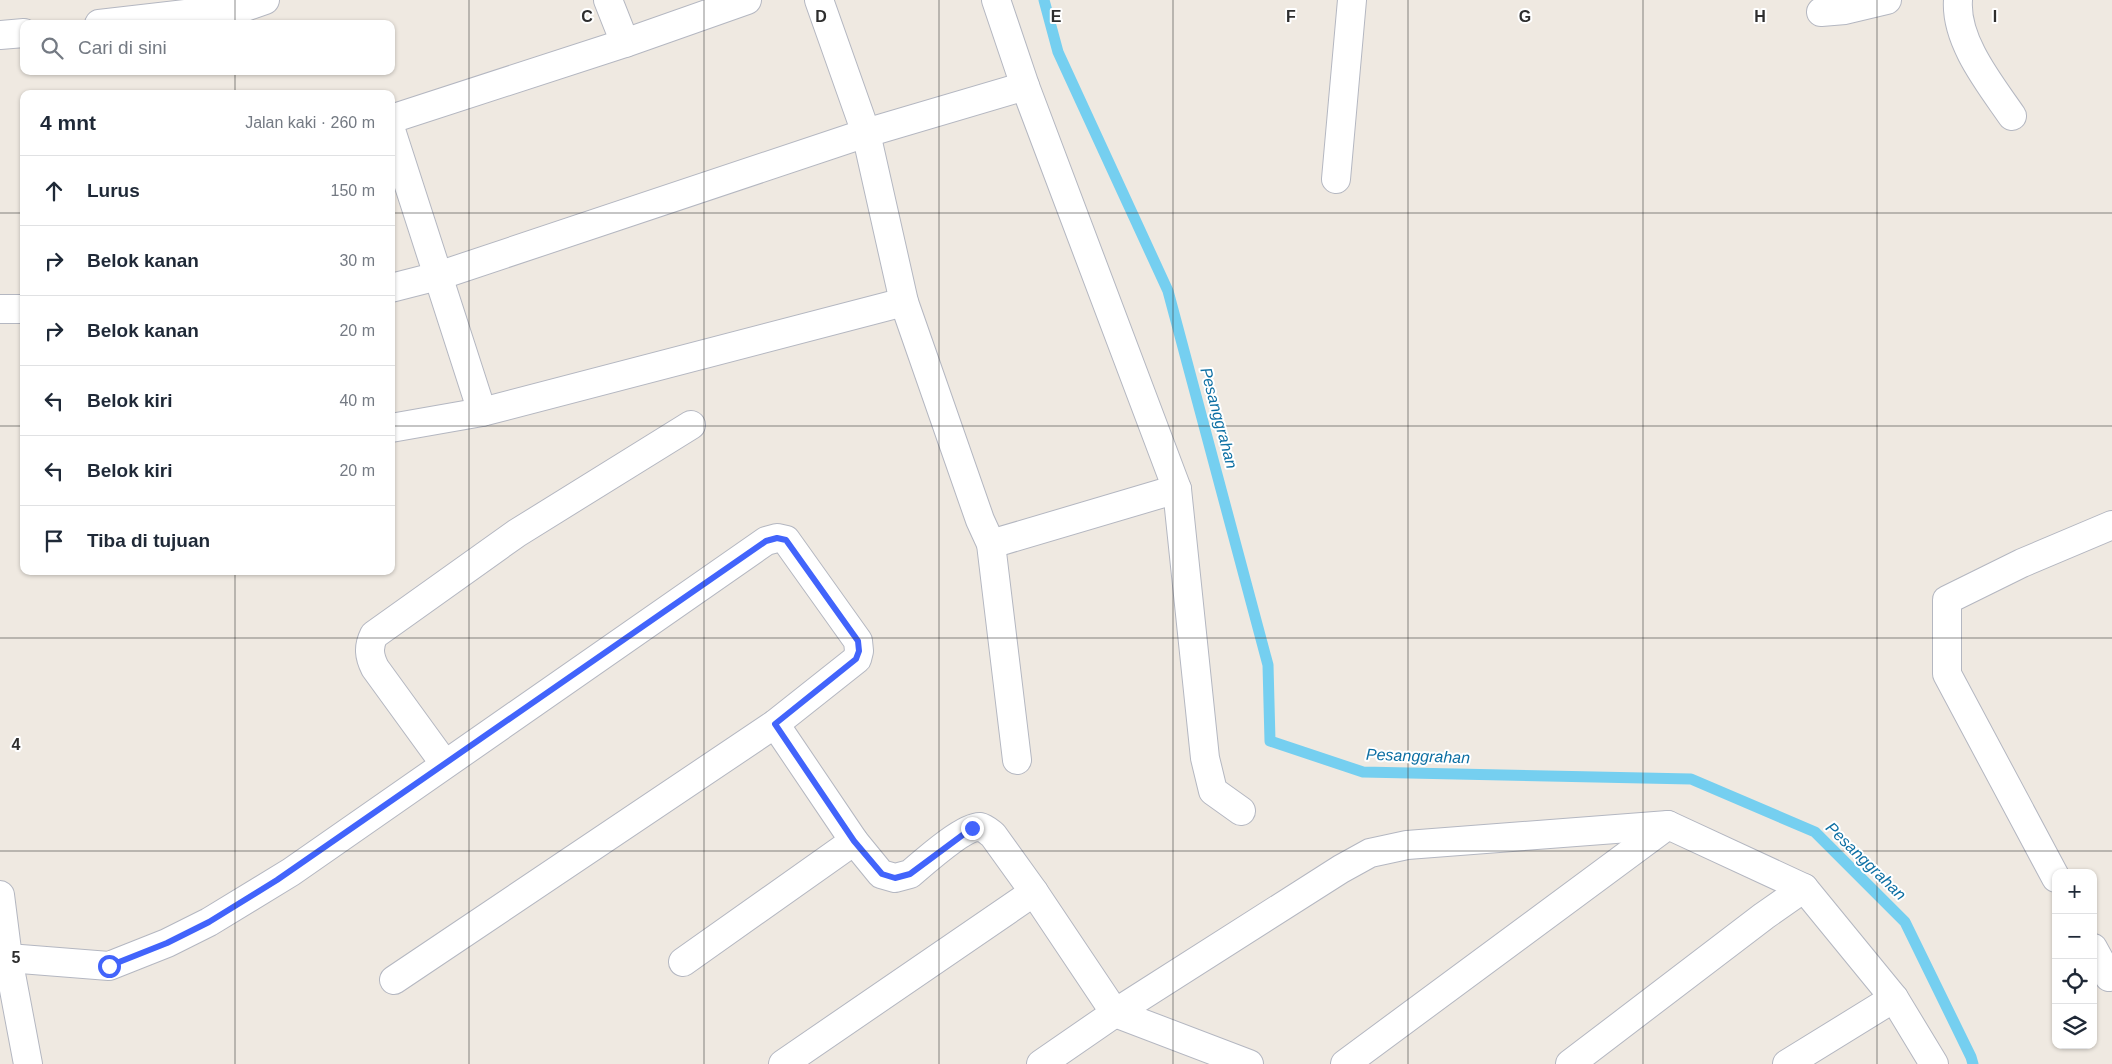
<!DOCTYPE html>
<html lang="id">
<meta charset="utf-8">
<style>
:root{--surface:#fff;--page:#f2f2f3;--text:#1f2937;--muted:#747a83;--line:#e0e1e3}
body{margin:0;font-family:Arial,sans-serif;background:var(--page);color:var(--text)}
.controls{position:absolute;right:15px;bottom:15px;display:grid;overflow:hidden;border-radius:10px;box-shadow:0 1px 4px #0004}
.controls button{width:45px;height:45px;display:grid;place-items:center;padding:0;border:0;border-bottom:1px solid var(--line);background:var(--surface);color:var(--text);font:25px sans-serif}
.stop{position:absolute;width:15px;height:15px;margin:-11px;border:4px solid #4264fb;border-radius:50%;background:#fff}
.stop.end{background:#4264fb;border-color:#fff;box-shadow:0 1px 5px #0008}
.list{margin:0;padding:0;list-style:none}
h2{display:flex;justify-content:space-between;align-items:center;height:65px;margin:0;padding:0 20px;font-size:21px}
h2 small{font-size:16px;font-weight:400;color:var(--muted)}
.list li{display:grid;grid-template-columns:32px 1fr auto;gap:15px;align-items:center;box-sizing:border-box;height:70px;padding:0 20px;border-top:1px solid var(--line)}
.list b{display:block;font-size:19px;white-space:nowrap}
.list em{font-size:16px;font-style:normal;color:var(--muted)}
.icon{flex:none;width:28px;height:28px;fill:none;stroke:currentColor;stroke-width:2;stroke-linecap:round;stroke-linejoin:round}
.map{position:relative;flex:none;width:2112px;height:1064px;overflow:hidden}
.search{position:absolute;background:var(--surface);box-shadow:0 1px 4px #0004;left:20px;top:20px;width:375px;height:55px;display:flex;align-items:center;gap:12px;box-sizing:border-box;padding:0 18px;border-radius:10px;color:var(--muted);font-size:19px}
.panel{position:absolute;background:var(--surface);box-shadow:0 1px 4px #0004;left:20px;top:90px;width:375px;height:485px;border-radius:10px}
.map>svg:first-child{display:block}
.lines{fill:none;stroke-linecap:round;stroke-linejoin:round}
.stream{stroke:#75cff0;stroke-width:11}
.street-casing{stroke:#b4b7c1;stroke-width:30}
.secondary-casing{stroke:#b4b7c1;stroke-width:30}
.street{stroke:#fff;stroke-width:28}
.secondary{stroke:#fff;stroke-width:28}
.route{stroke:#4264fb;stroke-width:6}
.grid{fill:none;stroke:#2e2e2e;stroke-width:1;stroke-opacity:0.55}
.labels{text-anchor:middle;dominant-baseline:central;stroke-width:4;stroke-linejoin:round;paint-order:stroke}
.water-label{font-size:16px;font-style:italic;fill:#0d6fa3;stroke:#fff}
.grid-label{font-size:16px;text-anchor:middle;font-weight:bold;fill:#2e2e2e;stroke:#fff;stroke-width:4;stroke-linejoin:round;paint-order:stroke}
</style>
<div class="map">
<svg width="2112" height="1064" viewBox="0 0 2112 1064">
<rect width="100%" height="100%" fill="#efe9e1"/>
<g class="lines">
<!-- stream -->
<path class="stream" d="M1044,0L1058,52L1168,291L1268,665L1270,741L1363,772L1691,779L1815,832L1905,922L1971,1057L1973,1064"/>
<defs>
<g id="street">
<path d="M608,0L625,43"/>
<path d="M819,0L866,133L904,302L980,520L991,544L1017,760"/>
<path d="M996,0L1025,86L1177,489L1205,758L1213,791L1241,811"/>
<path d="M1958,0C1955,41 1990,84 2012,116"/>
<path d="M1821,12L1845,10L1887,0"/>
<path d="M99,24L245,7L265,0"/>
<path d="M0,35L24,33"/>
<path d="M391,119L625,43L747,0"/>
<path d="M391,130L482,412"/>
<path d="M1336,179L1352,0"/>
<path d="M391,288L438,276L866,133L1025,86"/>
<path d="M0,309H24"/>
<path d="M391,428L482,412L904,302"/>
<path d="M991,544L1177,489"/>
<path d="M775,724L854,841L881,874L895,878L910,874C923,863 964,826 980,827C985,828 989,832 993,835L1034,892L1115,1013L1249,1064"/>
<path d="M444,763L375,668C369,656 368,647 374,635L517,533L691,425"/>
<path d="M2056,878L1947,674V600L2022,563L2112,525"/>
<path d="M2093,948L2109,977"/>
<path d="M8,958L109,966L167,943L209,922L291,872L766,541L777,538L786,540L858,641L859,651L857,659L775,724L394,980"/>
<path d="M683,962L854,841"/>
<path d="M783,1064L1034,892"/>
<path d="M1041,1064L1115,1013L1341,869L1370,853L1407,845L1668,825L1804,888L1894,998L1934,1064"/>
<path d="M1345,1064L1668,825"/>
<path d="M1570,1064L1764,916L1804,888"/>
<path d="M1787,1064L1894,998"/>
</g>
<path id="secondary" d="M0,895L8,958L28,1064"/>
</defs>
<!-- street casing -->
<use href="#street" class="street-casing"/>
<!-- secondary casing -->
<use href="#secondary" class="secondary-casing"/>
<!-- street -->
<use href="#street" class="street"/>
<!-- secondary -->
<use href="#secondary" class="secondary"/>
</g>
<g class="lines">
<!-- route -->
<path class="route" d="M109,966L167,943L209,922L277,880L766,541L777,538L786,540L858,641L859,651L856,659L775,724L854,841L882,874L895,878L910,874L972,828"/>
</g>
<!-- grid -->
<path class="grid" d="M235,0V24M469,0V1064M704,0V1064M939,0V1064M1173,0V1064M1408,0V1064M1643,0V1064M1877,0V1064M235,71V94M0,213H24M391,213H2112M0,426H24M391,426H2112M235,571V1064M0,638H2112M0,851H2112"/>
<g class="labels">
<!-- water labels -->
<g class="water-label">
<text transform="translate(1219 418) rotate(75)">Pesanggrahan</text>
<text transform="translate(1418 756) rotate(2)">Pesanggrahan</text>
<text transform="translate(1866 861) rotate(44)">Pesanggrahan</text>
</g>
</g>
<g class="grid-label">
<text x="587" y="22">C</text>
<text x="821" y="22">D</text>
<text x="1056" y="22">E</text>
<text x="1291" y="22">F</text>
<text x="1525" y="22">G</text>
<text x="1760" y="22">H</text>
<text x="1995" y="22">I</text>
<text x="16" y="750">4</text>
<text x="16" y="963">5</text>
</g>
</svg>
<div class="controls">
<button>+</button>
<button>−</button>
<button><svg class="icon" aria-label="locate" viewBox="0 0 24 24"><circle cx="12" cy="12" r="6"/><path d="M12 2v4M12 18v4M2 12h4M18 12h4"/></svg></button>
<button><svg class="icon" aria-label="layers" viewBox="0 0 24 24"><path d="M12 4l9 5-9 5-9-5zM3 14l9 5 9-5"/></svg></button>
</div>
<div class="stop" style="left:109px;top:966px"></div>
<div class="stop end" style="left:972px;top:828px"></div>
<div class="search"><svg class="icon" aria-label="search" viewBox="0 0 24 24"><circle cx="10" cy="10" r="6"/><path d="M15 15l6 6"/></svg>Cari di sini</div>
<section class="panel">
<h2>4 mnt<small>Jalan kaki · 260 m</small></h2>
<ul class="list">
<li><svg class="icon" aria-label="ahead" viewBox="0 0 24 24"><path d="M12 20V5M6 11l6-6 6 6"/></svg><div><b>Lurus</b></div><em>150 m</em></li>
<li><svg class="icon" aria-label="right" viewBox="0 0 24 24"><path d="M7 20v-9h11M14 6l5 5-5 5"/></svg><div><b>Belok kanan</b></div><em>30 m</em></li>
<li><svg class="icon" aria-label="right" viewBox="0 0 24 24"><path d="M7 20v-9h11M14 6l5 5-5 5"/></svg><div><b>Belok kanan</b></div><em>20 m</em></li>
<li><svg class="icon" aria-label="left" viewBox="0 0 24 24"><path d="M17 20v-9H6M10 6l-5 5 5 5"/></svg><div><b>Belok kiri</b></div><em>40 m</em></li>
<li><svg class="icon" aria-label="left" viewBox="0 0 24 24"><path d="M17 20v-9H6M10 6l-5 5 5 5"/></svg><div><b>Belok kiri</b></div><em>20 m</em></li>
<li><svg class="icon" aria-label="arrive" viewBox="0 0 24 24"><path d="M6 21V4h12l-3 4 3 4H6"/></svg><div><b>Tiba di tujuan</b></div></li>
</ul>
</section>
</div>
